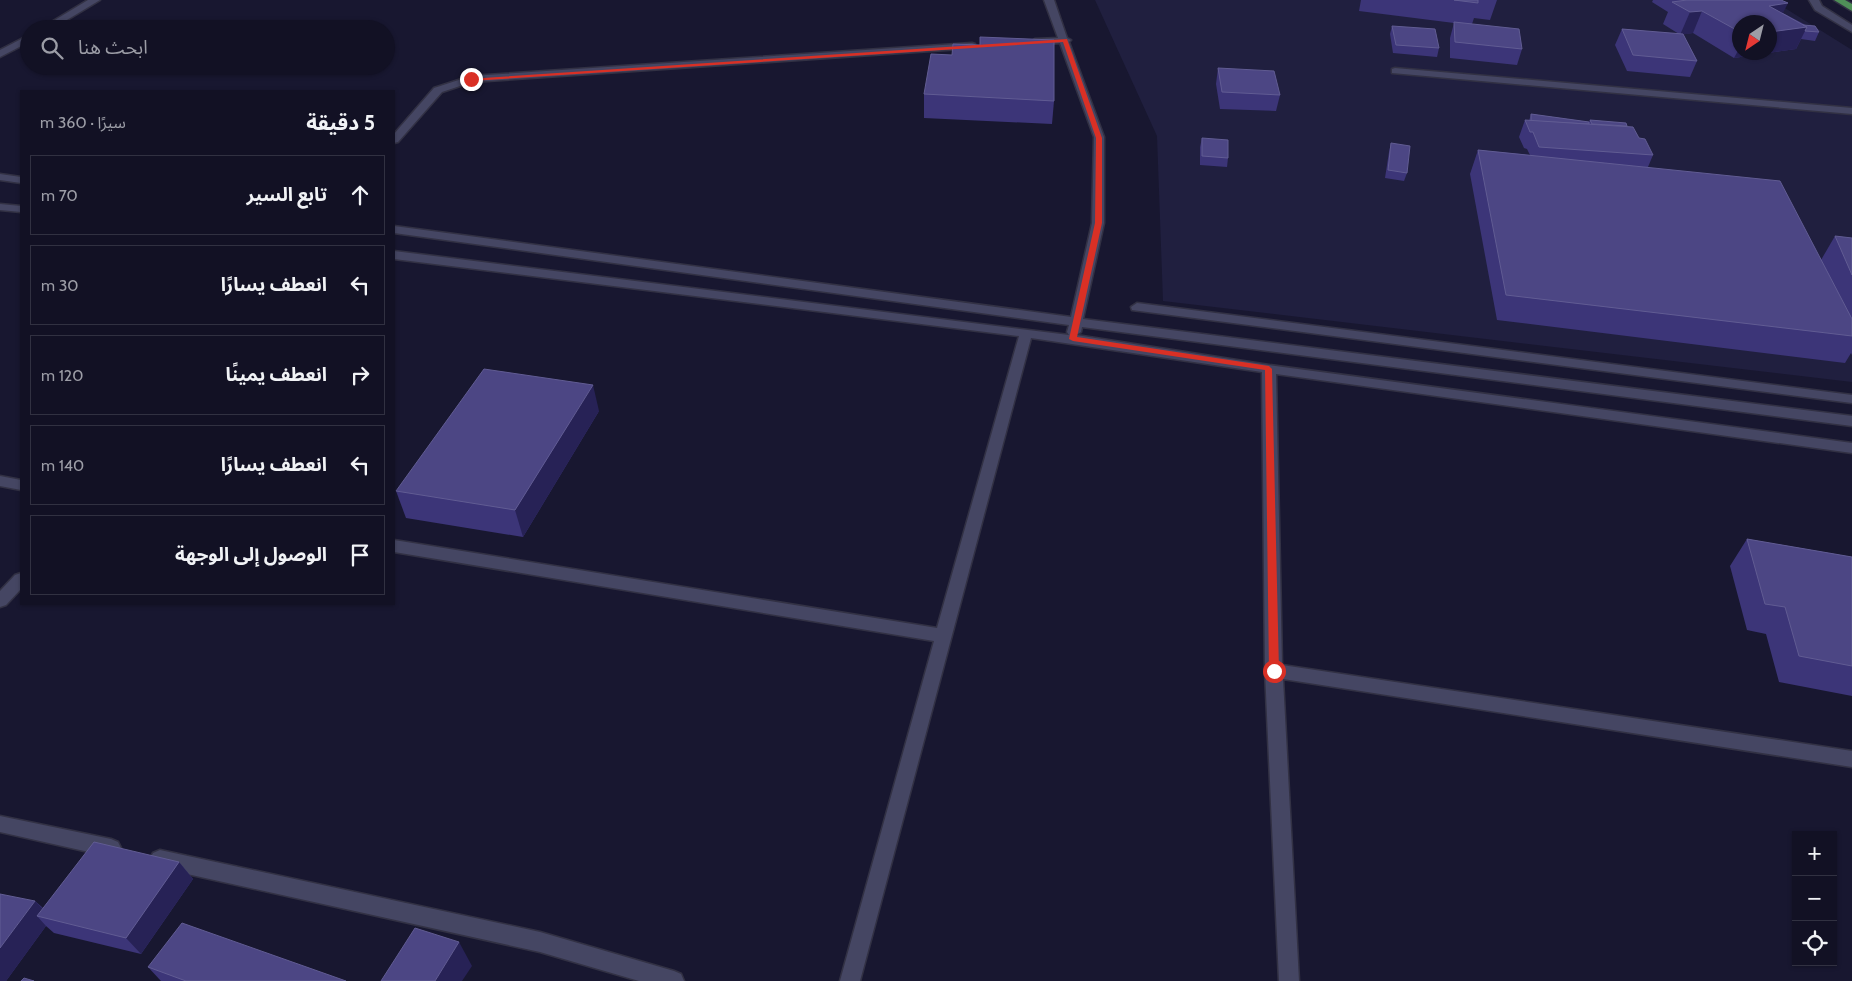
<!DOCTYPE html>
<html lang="ar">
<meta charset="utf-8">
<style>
:root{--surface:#121124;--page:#1f1f31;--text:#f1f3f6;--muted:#9c9da6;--line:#313141}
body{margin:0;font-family:Cabin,"Noto Sans Arabic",sans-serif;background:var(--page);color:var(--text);direction:rtl}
.controls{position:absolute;right:15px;bottom:15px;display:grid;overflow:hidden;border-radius:0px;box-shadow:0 1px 4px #0004}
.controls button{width:45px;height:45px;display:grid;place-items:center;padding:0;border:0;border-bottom:1px solid var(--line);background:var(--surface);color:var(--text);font:25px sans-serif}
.compass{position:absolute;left:1732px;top:15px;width:45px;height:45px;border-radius:50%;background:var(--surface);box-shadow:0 1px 4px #0004;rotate:215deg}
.stop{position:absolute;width:15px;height:15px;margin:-11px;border:4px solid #d93025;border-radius:50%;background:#fff}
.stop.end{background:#d93025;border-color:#fff;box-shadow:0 1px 5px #0008}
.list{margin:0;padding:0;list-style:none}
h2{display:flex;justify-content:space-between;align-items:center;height:65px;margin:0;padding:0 20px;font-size:21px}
h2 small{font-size:16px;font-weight:400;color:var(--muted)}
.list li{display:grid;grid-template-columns:32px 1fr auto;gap:15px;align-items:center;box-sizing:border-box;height:80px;margin:0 10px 10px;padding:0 10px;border:1px solid var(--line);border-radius:0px}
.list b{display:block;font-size:19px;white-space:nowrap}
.list em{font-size:16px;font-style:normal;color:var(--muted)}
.icon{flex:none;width:28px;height:28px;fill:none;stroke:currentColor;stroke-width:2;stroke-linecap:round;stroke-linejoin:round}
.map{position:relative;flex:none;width:1852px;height:981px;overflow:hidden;direction:ltr}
.search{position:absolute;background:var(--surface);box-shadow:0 1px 4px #0004;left:20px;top:20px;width:375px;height:55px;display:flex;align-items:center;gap:12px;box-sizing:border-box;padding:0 18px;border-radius:28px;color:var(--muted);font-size:19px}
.panel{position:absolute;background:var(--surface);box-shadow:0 1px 4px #0004;left:20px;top:90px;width:375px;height:515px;border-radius:0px;direction:rtl}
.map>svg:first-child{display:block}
.built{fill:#201f3f;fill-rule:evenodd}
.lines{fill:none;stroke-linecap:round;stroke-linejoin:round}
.minor-casing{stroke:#323144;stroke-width:3}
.major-casing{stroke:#323144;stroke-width:3}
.minor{fill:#454663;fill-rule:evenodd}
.major{fill:#4f8f58;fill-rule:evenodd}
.wall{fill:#3c3578;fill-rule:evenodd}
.shaded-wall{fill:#272256}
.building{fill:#4c4684;stroke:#615c93}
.route{fill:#d93025}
</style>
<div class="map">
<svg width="1852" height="981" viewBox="0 0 1852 981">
<rect width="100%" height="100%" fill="#181730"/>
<!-- built -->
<path class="built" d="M1095,0H1772L1852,50V382L1163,301L1157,136ZM1740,22H1770V52H1740Z"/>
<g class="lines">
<defs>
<g id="minor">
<path d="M88,0H100L52,29H40Z"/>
<path d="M1044,0H1054L1067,38L1071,40L1069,42L1104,137V223L1083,319L1852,416V426L1082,327L1081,332L1076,335L1269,365L1852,443V453L1276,374L1282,665L1852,751V767L1283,679L1299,981H1279L1265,671L1262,372L1031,338L860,981H840L934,641L394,552V540L937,628L1019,336L394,259V251L1069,335L1067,332L1069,325L394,233V226L1071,317L1092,223L1094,137L1060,43L1035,45L1030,42L1035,39L1058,38Z"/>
<path d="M1809,0H1819L1822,6L1852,25V32L1815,10Z"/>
<path d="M29,35V42L0,57V50Z"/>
<path d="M972,43L975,44V48L472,82L442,92L398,142L394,143V134L434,88L471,76Z"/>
<path d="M1395,68L1852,108V114L1392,73V69Z"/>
<path d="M0,174L21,177V183L0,180Z"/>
<path d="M0,204L21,206V212L0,210Z"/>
<path d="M1137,303L1852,395V403L1132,310L1131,307Z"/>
<path d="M0,476L21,480V490L0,486Z"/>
<path d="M21,573V589L6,605L0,607V591L15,575Z"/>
<path d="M0,816L111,839L118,842L121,848L118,854L111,857L0,832Z"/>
<path d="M160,850L540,932L674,971L681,974L684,981H639L540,952L160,868L153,865L150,859L153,853Z"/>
</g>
<path id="major" d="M1834,0H1845L1852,4V11Z"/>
</defs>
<!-- minor casing -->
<use href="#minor" class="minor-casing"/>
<!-- major casing -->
<use href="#major" class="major-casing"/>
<!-- minor -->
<use href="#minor" class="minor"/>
<!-- major -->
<use href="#major" class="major"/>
</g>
<!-- wall -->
<g class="wall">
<path d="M1361,0H1497L1490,20L1474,18L1472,24L1522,49L1517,65L1450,58V38L1454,23L1359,11Z"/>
<path d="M1653,0H1781L1783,13L1819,32L1815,41L1801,39L1796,49L1734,58L1693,33L1683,34L1697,61L1690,77L1627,71L1615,45L1622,29L1679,34L1663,24L1668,12L1652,2ZM1740,22L1770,52H1740Z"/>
<path d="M1392,26L1439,48L1437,57L1393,53L1390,34Z"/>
<path d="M952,55L1054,101L1052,124L924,118V94Z"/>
<path d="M1218,68L1280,95L1276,111L1220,109L1216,84Z"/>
<path d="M1531,114L1589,122L1590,120L1627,126L1653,155L1648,167L1821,260L1835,236L1852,238V355L1851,353L1845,363L1497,320L1470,174L1478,150L1530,155L1527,149L1524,148L1519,137L1525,120L1529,121Z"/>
<path d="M1202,138L1228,158L1227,167L1200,165V147Z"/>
<path d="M1391,143L1407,173L1404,181L1385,178L1389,152Z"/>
<path d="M599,411L523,537L406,518L396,491Z"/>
<path d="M1747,539L1852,557V696L1779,682L1766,634L1747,630L1730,566Z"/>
<path d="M179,862L193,879L141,954L54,933L46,926L6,981H0L35,901L43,908Z"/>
<path d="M148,967L346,981H161Z"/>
</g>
<!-- shaded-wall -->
<g class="shaded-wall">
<path d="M1788,3L1777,25L1769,6Z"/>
<path d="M1702,11L1693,33L1680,35L1690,12Z"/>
<path d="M1807,27L1796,49L1734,58L1740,47V52H1770V32Z"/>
<path d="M593,385L599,411L523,537L515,510Z"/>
<path d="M179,862L193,879L141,954L126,938Z"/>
<path d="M35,901L52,918L37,916L46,926L6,981H0V948Z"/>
<path d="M459,942L472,966L462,981H435Z"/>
</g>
<!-- building -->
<g class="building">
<path d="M1454,0H1478V3Z"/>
<path d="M1687,0H1781L1788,3L1769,6L1807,27L1770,32V22H1740V32L1702,11L1690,12L1672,2Z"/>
<path d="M1454,22L1519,29L1522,49L1455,42Z"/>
<path d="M1803,25L1815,26L1819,32L1805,31L1807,27Z"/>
<path d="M1392,26L1435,29L1439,48L1396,45Z"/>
<path d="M1622,29L1683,34L1697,61L1633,55Z"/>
<path d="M980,37L1054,40V101L924,94L931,54L952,55L953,44L980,45Z"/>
<path d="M1218,68L1274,71L1280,95L1222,92Z"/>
<path d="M1531,114L1589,122V124L1531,121Z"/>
<path d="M1525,120L1633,127L1639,138L1645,139L1653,155L1539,147L1533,132H1530Z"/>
<path d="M1590,120L1626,123L1627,126L1592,124Z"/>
<path d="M1202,138L1228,140V158L1202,156Z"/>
<path d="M1391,143L1410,146L1407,173L1388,170Z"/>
<path d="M1478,150L1780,181L1852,319V336L1506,295Z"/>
<path d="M1835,236L1852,238V275Z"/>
<path d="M484,369L593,385L515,510L396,491Z"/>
<path d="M1747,539L1852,557V666L1799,656L1785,607L1765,604Z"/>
<path d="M94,842L179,862L126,938L37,916Z"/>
<path d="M0,894L35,901L0,948Z"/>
<path d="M182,923L346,981H186L148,967Z"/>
<path d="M415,928L459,942L435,981H381Z"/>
<path d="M24,978L34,981H21Z"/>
</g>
<!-- route -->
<path class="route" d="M1067,39L1102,138V223L1077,337L1269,366L1272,369L1279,671L1274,675L1269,671L1265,370L1073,341L1069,339L1095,223L1096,138L1063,42L471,81L468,79Z"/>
</svg>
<div class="controls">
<button>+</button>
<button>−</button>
<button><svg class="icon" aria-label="locate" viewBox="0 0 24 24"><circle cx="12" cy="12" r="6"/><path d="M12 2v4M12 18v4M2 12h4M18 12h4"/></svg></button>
</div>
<svg class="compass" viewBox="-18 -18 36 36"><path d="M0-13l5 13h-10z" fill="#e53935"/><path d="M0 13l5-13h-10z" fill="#9c9da6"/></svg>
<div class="stop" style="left:1274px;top:671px"></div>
<div class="stop end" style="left:471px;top:79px"></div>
<div class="search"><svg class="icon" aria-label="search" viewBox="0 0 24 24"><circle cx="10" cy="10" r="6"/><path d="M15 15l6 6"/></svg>ابحث هنا</div>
<section class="panel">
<h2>5 دقيقة<small>سيرًا · 360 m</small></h2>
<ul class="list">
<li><svg class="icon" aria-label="ahead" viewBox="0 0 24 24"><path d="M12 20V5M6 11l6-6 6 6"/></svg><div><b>تابع السير</b></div><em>70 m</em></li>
<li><svg class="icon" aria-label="left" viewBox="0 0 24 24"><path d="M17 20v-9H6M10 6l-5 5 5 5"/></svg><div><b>انعطف يسارًا</b></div><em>30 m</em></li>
<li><svg class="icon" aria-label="right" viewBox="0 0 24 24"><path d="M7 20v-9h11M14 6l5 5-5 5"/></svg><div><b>انعطف يمينًا</b></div><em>120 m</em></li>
<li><svg class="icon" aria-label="left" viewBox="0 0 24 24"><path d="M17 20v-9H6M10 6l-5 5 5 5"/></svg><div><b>انعطف يسارًا</b></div><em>140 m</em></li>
<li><svg class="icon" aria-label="arrive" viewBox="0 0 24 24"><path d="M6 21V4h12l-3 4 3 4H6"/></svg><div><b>الوصول إلى الوجهة</b></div></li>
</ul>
</section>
</div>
